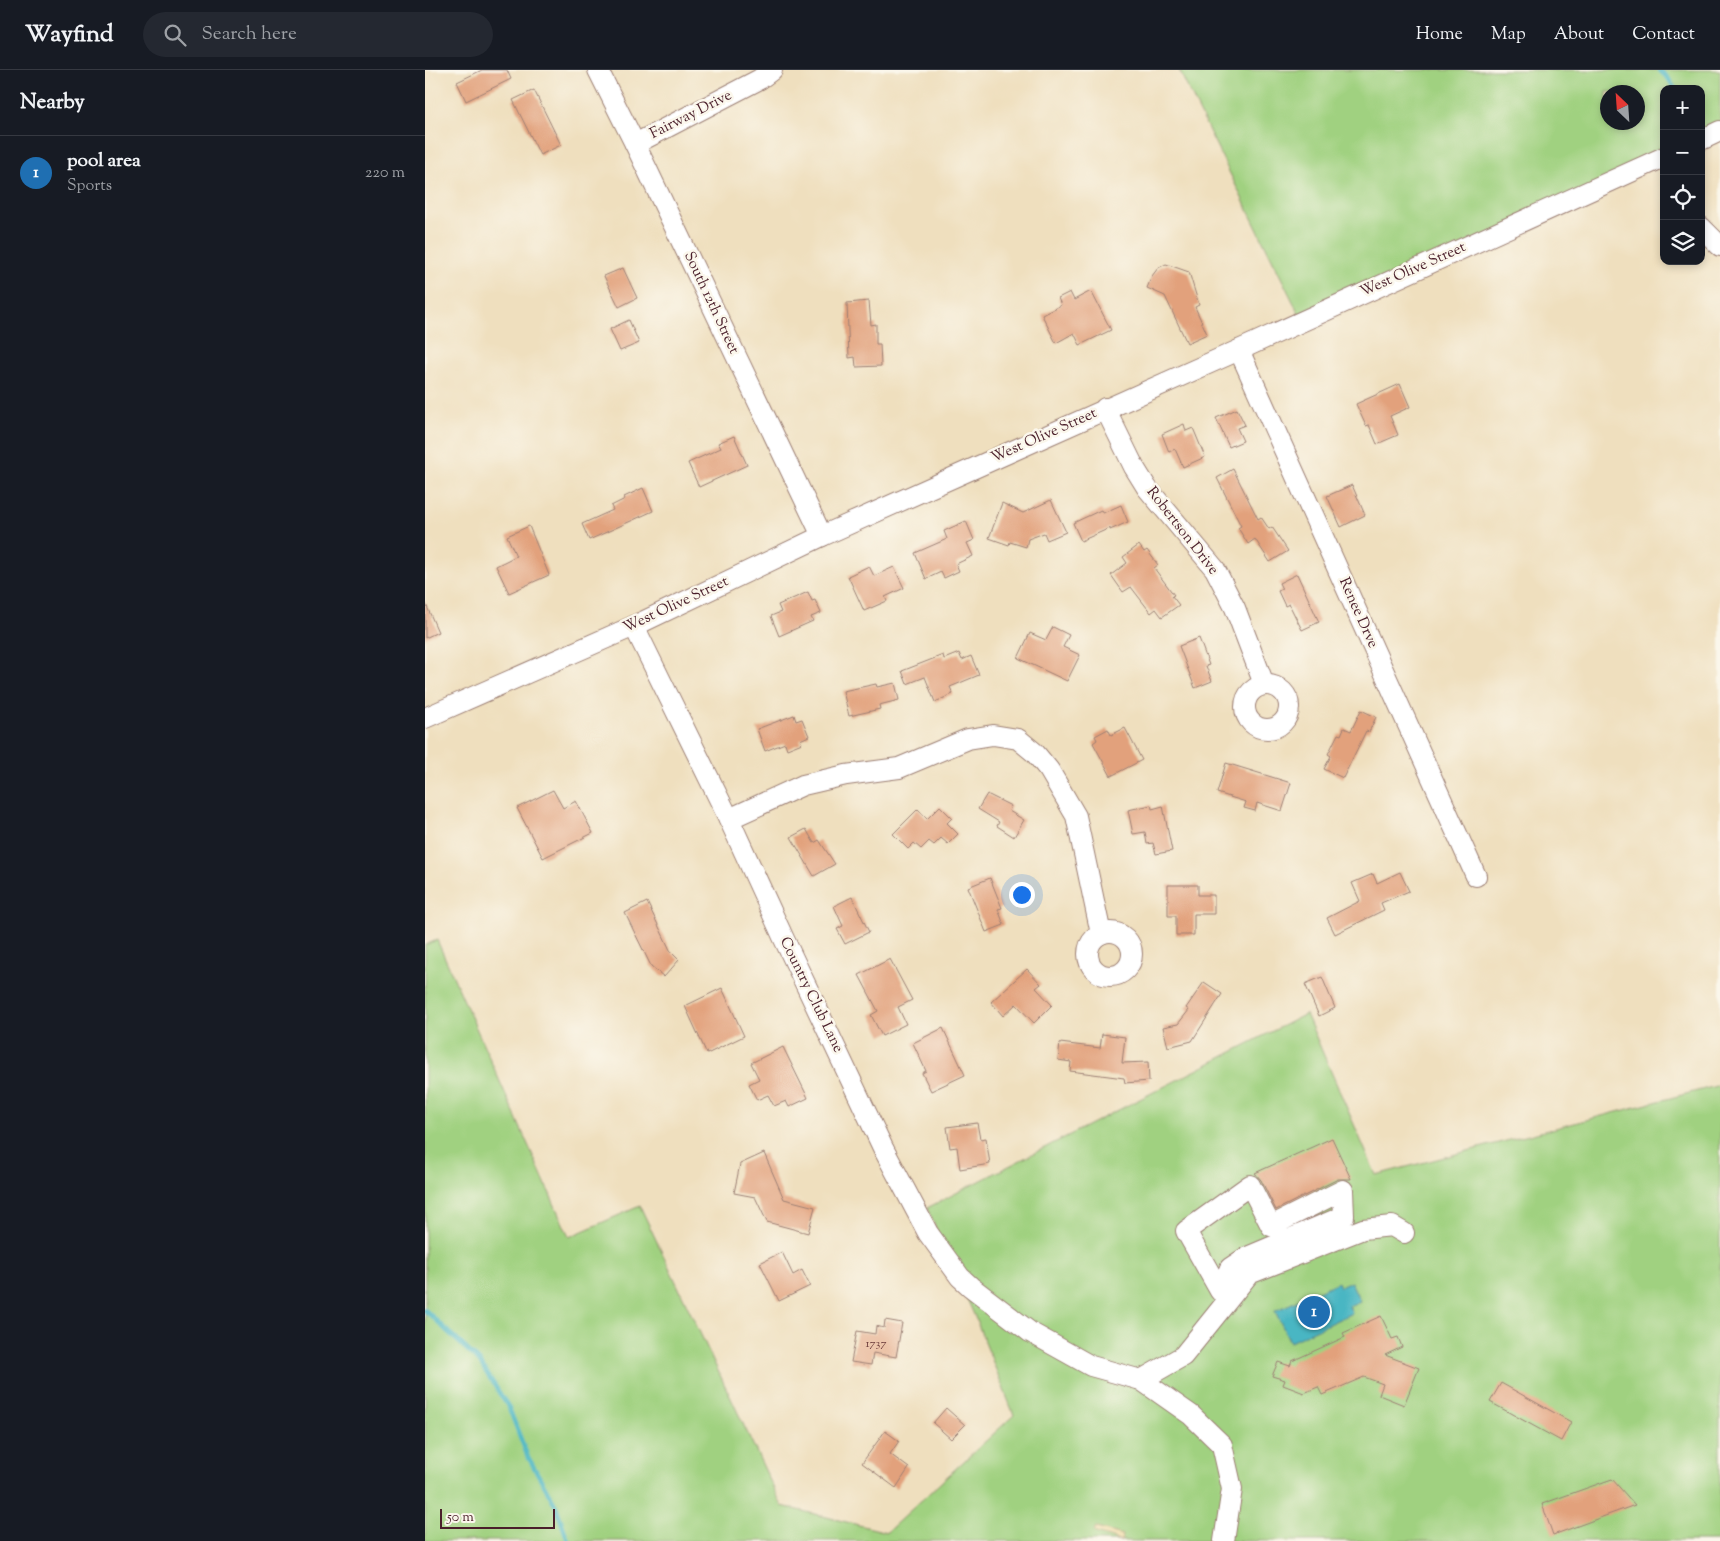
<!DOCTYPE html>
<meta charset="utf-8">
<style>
:root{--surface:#171b24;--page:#242831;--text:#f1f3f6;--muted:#9ea1a6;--line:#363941;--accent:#1f6fb2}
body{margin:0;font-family:"Sorts Mill Goudy",serif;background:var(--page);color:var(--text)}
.controls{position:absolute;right:15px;top:15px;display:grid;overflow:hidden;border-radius:10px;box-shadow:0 2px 8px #0003}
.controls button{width:45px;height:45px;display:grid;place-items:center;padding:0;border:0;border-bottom:1px solid var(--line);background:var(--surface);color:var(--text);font:25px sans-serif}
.compass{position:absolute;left:1175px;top:15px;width:45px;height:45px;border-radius:50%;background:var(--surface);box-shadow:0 2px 8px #0003;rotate:335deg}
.scale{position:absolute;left:15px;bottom:12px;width:115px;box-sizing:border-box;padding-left:5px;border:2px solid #4a1f2b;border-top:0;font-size:14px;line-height:18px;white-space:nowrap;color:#4a1f2b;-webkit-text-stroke:4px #fbf7ec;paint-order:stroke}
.you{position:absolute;left:596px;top:824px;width:18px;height:18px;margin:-12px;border:4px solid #fff;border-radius:50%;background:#1a73e8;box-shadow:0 0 0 8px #1a73e833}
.badge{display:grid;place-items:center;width:32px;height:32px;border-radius:50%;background:var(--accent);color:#fff;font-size:16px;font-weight:700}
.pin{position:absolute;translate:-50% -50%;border:2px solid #fff;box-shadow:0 1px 5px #0006}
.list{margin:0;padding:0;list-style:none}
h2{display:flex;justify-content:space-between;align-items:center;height:65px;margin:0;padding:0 20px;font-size:21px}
h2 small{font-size:16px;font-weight:400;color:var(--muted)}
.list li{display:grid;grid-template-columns:32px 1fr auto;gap:15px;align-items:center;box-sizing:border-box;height:75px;padding:0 20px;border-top:1px solid var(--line)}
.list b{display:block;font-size:19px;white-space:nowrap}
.list p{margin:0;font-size:16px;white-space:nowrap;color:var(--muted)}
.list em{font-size:16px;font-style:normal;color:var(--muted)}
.icon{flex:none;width:28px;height:28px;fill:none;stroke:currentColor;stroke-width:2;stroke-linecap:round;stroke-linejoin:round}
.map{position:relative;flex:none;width:1295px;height:1471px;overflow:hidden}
header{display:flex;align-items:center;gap:30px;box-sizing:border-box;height:70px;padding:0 25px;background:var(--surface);border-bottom:1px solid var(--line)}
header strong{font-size:24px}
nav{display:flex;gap:28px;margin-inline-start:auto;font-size:18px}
.search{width:350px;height:45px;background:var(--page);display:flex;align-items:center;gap:12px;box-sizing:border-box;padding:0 18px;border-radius:28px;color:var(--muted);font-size:19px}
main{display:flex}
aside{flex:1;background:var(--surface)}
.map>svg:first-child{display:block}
.green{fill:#a0d180;stroke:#757856;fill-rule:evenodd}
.sand{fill:#eeda9e;stroke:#9c7c64}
.water{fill:#48b6c3;stroke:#496a77}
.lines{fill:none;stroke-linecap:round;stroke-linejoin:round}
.stream{stroke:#48b6c3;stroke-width:4.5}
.building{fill:#e2a17b}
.minor-casing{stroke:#9c7f74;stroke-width:22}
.minor{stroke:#fff;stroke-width:20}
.labels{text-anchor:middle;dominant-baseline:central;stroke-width:5;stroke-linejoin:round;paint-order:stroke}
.number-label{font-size:12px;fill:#70403f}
.street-label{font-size:15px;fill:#4a1f2b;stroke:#fbf7ec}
</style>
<header>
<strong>Wayfind</strong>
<div class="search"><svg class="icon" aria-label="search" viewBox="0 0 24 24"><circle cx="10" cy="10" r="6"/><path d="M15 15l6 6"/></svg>Search here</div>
<nav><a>Home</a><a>Map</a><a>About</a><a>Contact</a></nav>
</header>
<main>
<aside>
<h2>Nearby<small></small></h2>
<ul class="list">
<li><span class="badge">1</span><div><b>pool area</b><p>Sports</p></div><em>220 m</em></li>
</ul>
</aside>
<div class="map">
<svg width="1295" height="1471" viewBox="0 0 1295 1471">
<rect width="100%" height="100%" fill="#fbf7ec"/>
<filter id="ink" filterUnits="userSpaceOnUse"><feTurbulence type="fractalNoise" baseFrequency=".02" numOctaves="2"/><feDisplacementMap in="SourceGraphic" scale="10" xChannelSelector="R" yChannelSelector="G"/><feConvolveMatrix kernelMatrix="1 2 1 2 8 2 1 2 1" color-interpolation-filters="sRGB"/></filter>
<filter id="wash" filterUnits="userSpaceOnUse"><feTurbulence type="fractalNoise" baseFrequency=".0096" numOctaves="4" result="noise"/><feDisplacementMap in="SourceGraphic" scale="20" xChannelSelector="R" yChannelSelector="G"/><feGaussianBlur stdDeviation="1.12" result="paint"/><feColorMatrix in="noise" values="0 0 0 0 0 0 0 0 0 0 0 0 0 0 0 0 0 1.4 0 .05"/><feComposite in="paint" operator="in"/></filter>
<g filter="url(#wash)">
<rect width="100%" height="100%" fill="#efdfbe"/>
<!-- green -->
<g class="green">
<path d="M754,0H1295V61L1276,70V19H1239V87L877,250ZM1182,22H1212V52H1182Z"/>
<path d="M12,870L144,1167L215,1136L357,1436L462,1462L589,1345L550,1247L502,1138L881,944L951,1105L1295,1015V1471H0V875Z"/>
</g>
<!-- sand -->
<path class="sand" d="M671,1458L698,1465L697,1470L693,1471C685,1466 677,1466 669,1462Z"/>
<!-- water -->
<path class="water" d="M913,1212L915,1217L926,1212L935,1231L924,1236L927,1243L865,1272L850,1241Z"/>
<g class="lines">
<!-- stream -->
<g class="stream">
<path d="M1234,0L1243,8L1250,19"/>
<path d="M0,1240L54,1291L84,1338L102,1385L131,1436L143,1471"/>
</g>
</g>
<g id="blocks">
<!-- building -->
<g class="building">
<path d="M57,0H82L86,9L41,31L32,12Z"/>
<path d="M109,20L136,75L115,85L88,30Z"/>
<path d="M741,194L764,202L774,235L770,237L782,264L762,273L740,226L722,218L727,206L733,198Z"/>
<path d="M198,198L212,228L194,237L179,206Z"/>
<path d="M666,221L686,260L655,275L649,263L631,273L617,245L636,235L633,228L645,222L649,230Z"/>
<path d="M444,231L446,255L451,254V274H455L456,296L431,297L430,287L424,288L422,233Z"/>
<path d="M204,250L214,273L195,281L185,259Z"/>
<path d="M975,314L985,337L965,346L973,365L952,374L944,355L941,356L931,334Z"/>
<path d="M812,339L820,355L812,358L818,371L804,377L791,348Z"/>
<path d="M759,354L761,361L768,358L780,387L758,397L750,379L744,382L737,364Z"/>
<path d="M309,366L322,395L274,417L263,393L296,378L293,373Z"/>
<path d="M808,399L833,449L836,447L844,459L847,457L863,481L845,492L830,469L823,474L813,458L816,456L792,408Z"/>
<path d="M927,415L940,445L916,457L902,426Z"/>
<path d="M218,418L228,441L164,470L157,454L188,440L186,436L200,429L199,427Z"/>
<path d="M626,430L641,462L622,470L619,463L603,469L601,477L585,472L584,475L564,468L577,433L598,443Z"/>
<path d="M696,435L703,452L685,460V458L656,471L648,453L676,440L678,443Z"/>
<path d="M541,451L549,470L542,473L548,486L531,494L534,501L519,508L516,502L501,509L490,483L522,469L519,461Z"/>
<path d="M104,456L124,505L84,523L71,496L91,486L82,466Z"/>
<path d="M714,475L719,482L722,480L733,495L729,498L749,525L747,526L754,535L737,547L731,539L726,543L706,517L698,522L686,505L702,493L698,487Z"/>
<path d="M444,496L449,506L469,497L479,518L460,527L462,531L439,541L423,506Z"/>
<path d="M872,504L894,552L877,560L864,534L860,536L853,521L857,519L854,513Z"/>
<path d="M383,522L387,531L390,530L396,543L386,547L388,551L354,566L346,546L356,542L353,535Z"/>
<path d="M0,532L13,562L0,568Z"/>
<path d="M628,557L644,565L638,577L655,585L642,611L593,588L605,563L621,570Z"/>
<path d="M774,568L784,595L781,596L787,611L770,618L754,576Z"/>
<path d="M534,583L537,590L546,586L554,605L525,617L528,624L510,632L500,607L482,614L477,601L518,585L519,589Z"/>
<path d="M470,613L474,630L454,635L455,639L424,646L418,621L451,614L452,617Z"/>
<path d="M936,640L951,647L944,662L941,661L918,708L899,699L906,686L903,684L913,664L916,665L919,658L926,661Z"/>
<path d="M369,645L371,651L377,649L384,666L375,670L377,673L362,679L360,673L340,681L332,659Z"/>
<path d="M700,658L717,690L686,706L668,673L672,670L670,666L683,659L686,665Z"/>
<path d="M801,693L866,713L857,741L832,733L830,741L819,738L821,732L792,723Z"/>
<path d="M128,720L138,738L151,731L168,763L118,788L92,738Z"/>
<path d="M562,724L586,736L584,741L599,750L589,767L572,756L574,752L553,739Z"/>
<path d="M726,735L727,739L738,736L747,781L731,784L728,773L722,774L720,762L708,764L703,740Z"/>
<path d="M515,736L527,748L522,753L533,764L523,774L516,768L509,775L504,771L496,779L489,773L483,779L468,764L493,739L502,749Z"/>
<path d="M381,759L389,773L394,770L410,794L389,806L366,767Z"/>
<path d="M975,802L984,821L956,833L959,840L910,864L902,848L935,831L927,813L948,804L952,813Z"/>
<path d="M565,808L577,838L573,839L579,855L561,862L543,817Z"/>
<path d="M743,815H773V825H789V844H769V865H751V846H743Z"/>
<path d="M427,827L444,862L420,874L412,859L418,856L409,836Z"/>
<path d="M222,832L246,882L254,890L239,907L226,896L200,843Z"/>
<path d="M465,889L487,930L473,937L481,954L457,966L446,945L453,941L434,905Z"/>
<path d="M602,899L616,914L611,918L627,935L609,953L591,934L578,946L566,932Z"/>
<path d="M897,907L910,938L894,946L880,914Z"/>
<path d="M779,912L797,924L767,971L743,977L738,957L753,954L764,940L761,938Z"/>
<path d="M297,918L319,966L282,984L260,936Z"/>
<path d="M518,958L540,1005L506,1021L497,1003L501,1001L488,973Z"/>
<path d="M677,964L700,967L697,993L723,992L724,1011L700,1013L699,1008L645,1001L646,992L633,990L635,973L675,978Z"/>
<path d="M358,977L383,1028L364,1037L361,1031L349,1036L343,1025L332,1030L324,1014L334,1009L326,993Z"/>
<path d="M552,1053L555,1069L561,1068L565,1094L535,1099L532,1077L525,1078L522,1057Z"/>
<path d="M907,1068L926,1109H913L851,1140L836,1110L830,1103Z"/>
<path d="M339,1083L359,1129L390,1137L383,1163L342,1152L330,1127L309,1123L315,1094Z"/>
<path d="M357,1182L368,1205L377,1200L385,1216L354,1231L335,1193Z"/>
<path d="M956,1246L967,1269L973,1267L977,1277L960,1285L994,1298L979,1335L954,1325L958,1314L939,1307L897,1325L893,1317L879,1323L858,1315L860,1310L847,1306L853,1292L865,1296L867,1291L920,1267L918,1263Z"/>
<path d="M460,1250L477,1253L471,1287L448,1283L446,1295L426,1292L432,1261L450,1264L451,1256L459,1258Z"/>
<path d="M1076,1313L1146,1352L1136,1371L1065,1332Z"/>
<path d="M521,1338L540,1355L526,1369L508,1353Z"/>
<path d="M460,1361L474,1371L465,1384L484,1398L471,1418L437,1393Z"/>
<path d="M1187,1409L1210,1435L1128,1465L1117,1434Z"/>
</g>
</g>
</g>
<g filter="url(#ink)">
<use href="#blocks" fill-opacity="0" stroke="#9c7f74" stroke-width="1"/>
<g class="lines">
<defs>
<g id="minor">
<path d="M173,0L210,74L397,466"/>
<path d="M1276,70L1295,61"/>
<path d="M210,74L335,9L347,0"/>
<path d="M1276,157L1295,176"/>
<path d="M814,280L1051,806"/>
<path d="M680,338L709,397L722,418L790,499L810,538L839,614"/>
<path d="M209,556L304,749L359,869L459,1080L503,1163L535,1207L546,1217L605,1262L666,1296L716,1310L766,1345L797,1375L807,1419L799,1471"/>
<circle cx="842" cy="637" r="22"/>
<path d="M0,648L209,556L397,466L814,280L1239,87"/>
<path d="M304,749L378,715L421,705L474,698L543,669L568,665L593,669L610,683L624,700L651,746L676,864"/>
<circle cx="685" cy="884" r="22"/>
<path d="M825,1115L846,1156L918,1120L919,1146L820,1188L805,1198L795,1221L761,1161Z"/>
<path d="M716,1310L758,1286L824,1204L938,1159L967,1156L979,1163"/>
</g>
</defs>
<!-- minor casing -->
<use href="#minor" class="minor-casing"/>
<!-- minor -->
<use href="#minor" class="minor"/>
</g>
</g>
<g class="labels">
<!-- number labels -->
<g class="number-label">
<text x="451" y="1274">1737</text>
</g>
<!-- street labels -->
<g class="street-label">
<text transform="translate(266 45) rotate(-27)">Fairway Drive</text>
<text transform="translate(988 200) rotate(-24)">West Olive Street</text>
<text transform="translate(286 233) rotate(65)">South 12th Street</text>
<text transform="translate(619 366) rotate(-24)">West Olive Street</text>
<text transform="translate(757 461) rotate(52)">Robertson Drive</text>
<text transform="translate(251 535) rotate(-25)">West Olive Street</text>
<text transform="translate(933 543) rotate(66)">Renee Drve</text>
<text transform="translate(386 925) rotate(64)">Country Club Lane</text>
</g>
</g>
</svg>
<div class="controls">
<button>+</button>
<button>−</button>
<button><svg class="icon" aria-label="locate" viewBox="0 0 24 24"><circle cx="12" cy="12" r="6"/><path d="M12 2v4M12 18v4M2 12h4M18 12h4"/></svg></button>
<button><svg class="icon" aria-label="layers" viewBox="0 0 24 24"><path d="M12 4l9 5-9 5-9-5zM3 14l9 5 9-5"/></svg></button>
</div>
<svg class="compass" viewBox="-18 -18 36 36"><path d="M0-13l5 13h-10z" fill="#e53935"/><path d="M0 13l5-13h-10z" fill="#9ea1a6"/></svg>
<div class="scale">50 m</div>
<div class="you"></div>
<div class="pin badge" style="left:889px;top:1242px">1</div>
</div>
</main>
